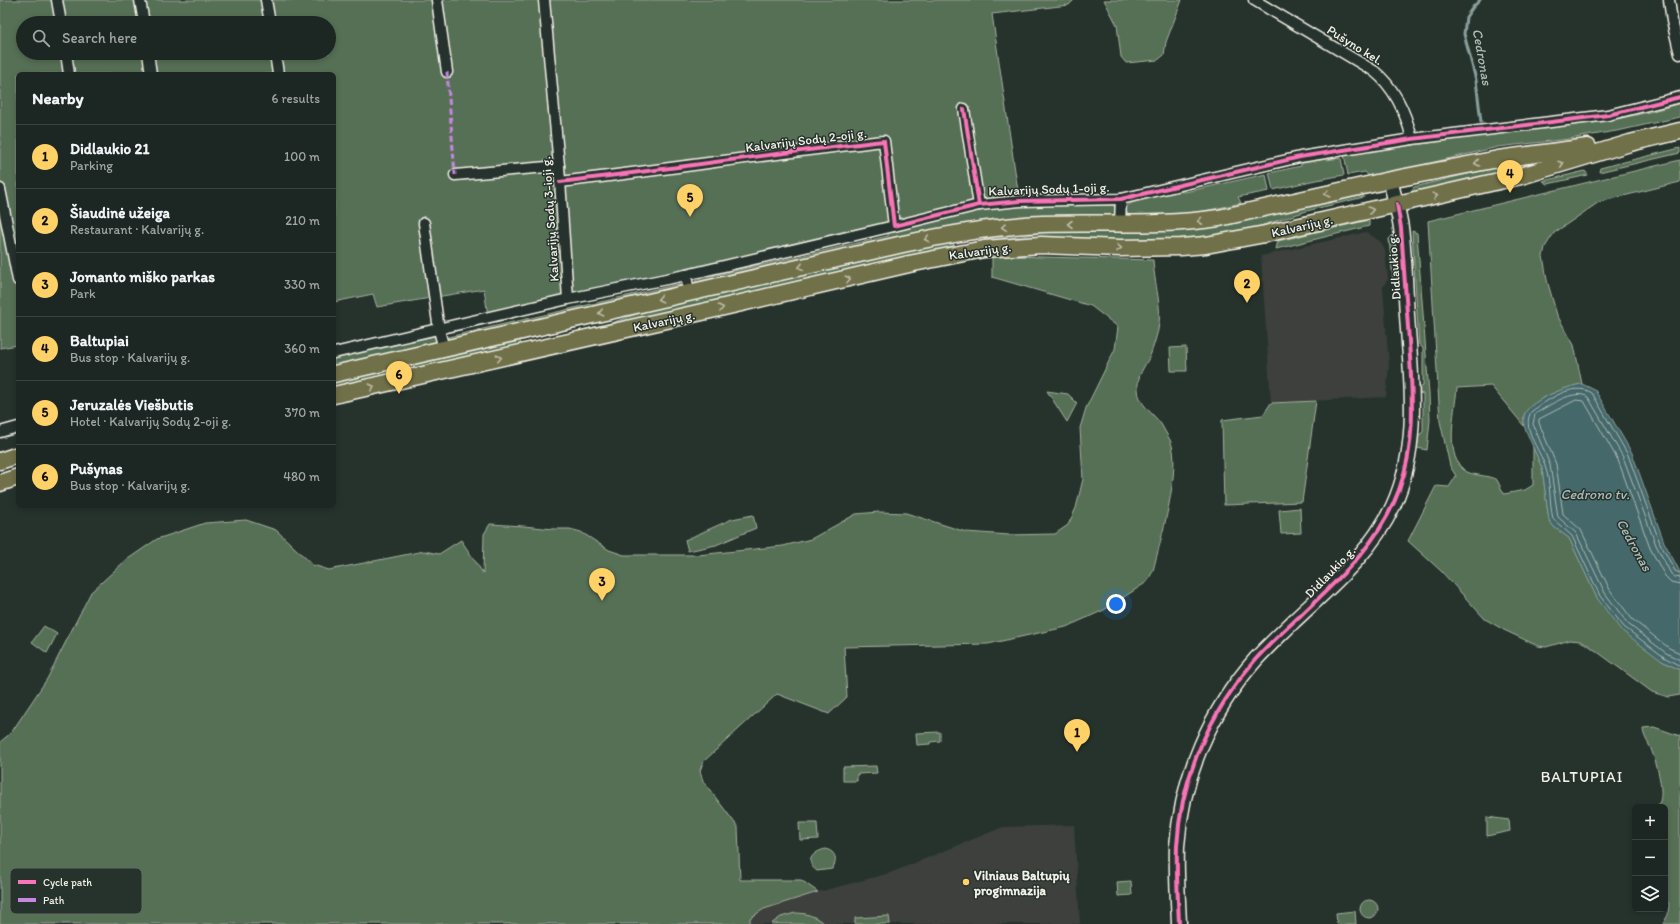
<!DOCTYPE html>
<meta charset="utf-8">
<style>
:root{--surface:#1c2622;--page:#29322f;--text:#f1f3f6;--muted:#a0a5a5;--line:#3a4340;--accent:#ffd166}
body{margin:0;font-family:Itim,sans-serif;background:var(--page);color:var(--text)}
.controls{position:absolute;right:12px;bottom:12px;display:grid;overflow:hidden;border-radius:6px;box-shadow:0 2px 6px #0003}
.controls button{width:36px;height:36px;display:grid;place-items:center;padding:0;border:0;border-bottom:1px solid var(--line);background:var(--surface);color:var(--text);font:20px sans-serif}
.you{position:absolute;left:1116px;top:604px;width:14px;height:14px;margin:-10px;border:3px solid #fff;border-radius:50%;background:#1a73e8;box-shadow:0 0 0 6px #1a73e833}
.badge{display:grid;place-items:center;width:26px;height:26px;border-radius:50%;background:var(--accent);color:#111;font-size:13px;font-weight:700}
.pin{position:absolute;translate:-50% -33px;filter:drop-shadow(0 1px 2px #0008)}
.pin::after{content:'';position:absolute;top:21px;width:14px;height:12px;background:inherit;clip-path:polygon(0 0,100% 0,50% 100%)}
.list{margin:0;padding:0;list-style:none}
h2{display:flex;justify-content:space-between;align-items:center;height:52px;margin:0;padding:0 16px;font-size:17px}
h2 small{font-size:13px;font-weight:400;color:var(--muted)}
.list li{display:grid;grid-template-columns:26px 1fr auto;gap:12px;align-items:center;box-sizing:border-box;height:64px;padding:0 16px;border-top:1px solid var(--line)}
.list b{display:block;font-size:15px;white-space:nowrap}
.list p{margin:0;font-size:13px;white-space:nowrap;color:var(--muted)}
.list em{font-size:13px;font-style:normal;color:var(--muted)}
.icon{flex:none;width:22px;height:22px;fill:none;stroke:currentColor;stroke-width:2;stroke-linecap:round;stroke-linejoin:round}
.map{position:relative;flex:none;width:1680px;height:924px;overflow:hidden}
.search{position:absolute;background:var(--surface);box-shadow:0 2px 6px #0003;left:16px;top:16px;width:320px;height:44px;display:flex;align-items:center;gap:10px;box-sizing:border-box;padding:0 14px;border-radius:22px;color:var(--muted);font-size:15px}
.panel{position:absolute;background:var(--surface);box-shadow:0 2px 6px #0003;left:16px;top:72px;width:320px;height:436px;border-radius:6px}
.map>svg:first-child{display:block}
.built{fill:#3c413c}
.green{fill:#577056;stroke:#a6b09f;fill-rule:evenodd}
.water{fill:#44686a;stroke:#8a9f9c}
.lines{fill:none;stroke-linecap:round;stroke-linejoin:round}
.shore{stroke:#aebab6;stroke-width:1}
.stream{stroke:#8a9f9c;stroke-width:3}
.street-casing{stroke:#f4f1e8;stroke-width:13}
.secondary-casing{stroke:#f4f1e8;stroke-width:17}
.primary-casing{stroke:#f4f1e8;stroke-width:19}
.street{stroke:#26332d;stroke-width:10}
.secondary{stroke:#26332d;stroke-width:14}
.primary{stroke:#70704a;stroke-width:16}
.quiet{stroke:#c787e3;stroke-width:3;stroke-dasharray:6 3;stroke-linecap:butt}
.cycleway-casing{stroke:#26332d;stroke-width:6}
.cycleway{stroke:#fb73b8;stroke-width:4}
.oneway{stroke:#bfbda9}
.poi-dot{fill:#ffd166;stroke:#26332d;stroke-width:1.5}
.labels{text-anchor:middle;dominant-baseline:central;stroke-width:3;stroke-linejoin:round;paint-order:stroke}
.street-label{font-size:13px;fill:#f4f1e8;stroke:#26332d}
.poi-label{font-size:13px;font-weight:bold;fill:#f4f1e8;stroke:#26332d;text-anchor:start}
.water-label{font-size:14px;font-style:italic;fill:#aebab6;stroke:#26332d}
.quarter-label{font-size:15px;letter-spacing:1px;fill:#f4f1e8;stroke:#26332d}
.key{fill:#26332d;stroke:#646c65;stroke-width:1}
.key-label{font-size:11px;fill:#f4f1e8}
</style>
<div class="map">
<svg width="1680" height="924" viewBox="0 0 1680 924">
<rect width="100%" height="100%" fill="#26332d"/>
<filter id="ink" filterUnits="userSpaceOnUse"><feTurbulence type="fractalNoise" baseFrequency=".025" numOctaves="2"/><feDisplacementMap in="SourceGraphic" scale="8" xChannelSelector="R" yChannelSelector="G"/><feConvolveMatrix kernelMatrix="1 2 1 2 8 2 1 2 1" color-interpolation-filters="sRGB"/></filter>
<g filter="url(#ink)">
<!-- built -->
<g class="built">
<path d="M1366,232L1381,242L1385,251L1388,279L1383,287L1389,366L1386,397L1271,403L1261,256Z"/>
<path d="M1074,825L1080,924H750V918L764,909L818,892L890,873L1003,827Z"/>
</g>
<!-- green -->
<g class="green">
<path d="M0,0H1074L1069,5L992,14L1019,198L623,283L488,316L484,289L377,307L373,294L334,302V74H18V345L0,348ZM23,23H329V53H23Z"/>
<path d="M1104,0H1182L1166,42L1164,55L1158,60L1126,63L1121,57L1117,25Z"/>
<path d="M1680,103V117L1622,130L1569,139L1498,147L1370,177L1365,172L1348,175L1344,154L1558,126C1599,123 1641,116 1680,103Z"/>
<path d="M1680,148V153L1599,172L1600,168Z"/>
<path d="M1584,153L1412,193L1411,191L1414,187L1508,164Z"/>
<path d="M1341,158L1344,175L1311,181L1273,190L1269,173L1301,166V164L1303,163L1326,159V160Z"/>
<path d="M1680,160V182L1599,202L1554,233L1545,247L1543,256L1547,280L1557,315L1574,345L1582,384C1568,386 1532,400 1525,413C1523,417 1524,421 1524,426L1491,386L1457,388C1455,412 1443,458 1467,472C1476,476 1488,475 1497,480L1504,494L1525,490L1533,485V447L1542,468L1548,513L1554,527L1569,538L1597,598L1662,661L1680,670V695L1668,697L1652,692L1588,645L1580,641L1570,640L1546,647L1538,646L1504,630L1485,619L1441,571L1408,541L1436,486L1449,487L1456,476L1450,466L1440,421L1428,221Z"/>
<path d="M1585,171L1588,175L1548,184L1543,181Z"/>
<path d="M1266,174L1269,191L1238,197L1241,203L1191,214L1131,219L1125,209C1130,198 1173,190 1185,192Z"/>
<path d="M1363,193L1364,197L1307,211L1251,229L1193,238L1158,241L1026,238L985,241L984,239L1022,236L1055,230L1156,231L1189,230L1219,225Z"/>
<path d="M1029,203L1113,205L1117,210V213L1112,218H1046L697,284L695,280L888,236V232L988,208Z"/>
<path d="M1369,220V226L1365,227L1276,249L1278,241Z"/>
<path d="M1412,231L1417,233L1429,394L1430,420L1427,450L1417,448L1419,435L1423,432V394L1419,393V388L1423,386V348L1419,345Z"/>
<path d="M1393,235L1396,275L1393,279L1389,239Z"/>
<path d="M950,240L954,242L953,247L538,341L614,322L659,306Z"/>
<path d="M1008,256L1153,260C1154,283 1163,307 1158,330C1156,338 1153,348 1150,356C1144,368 1137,375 1138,389C1138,404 1153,413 1161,424C1164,429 1167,435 1170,440C1183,466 1160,541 1153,571L1147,582L1104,610L1066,627L988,644L844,647L847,697L829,714L777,694L703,762L700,771L703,781L738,827L740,880H801L818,892L764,909L750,918V924H0V742L11,733L47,679L91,592L125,561L157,539L205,523L246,520L276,530L313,565L329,570L424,551L439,554L461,540L483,573L484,534L490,524L523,526L554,529H570L581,532L609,550L624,555H698L783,546L811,539L856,514L879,512L906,513L966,532L1009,535L1055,534L1068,525L1076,508L1083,479L1080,428L1086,408L1115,349L1118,327L1091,306L992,277V257Z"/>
<path d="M683,283V287L450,339L448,337Z"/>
<path d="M434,334L438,337L437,345L334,368V356Z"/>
<path d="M520,340L521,345L334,390V381Z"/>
<path d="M1186,347L1187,371H1171L1170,348Z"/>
<path d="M1047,391L1068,394L1077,403L1067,422Z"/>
<path d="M1316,401L1302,502L1224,505L1222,420L1263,415L1271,403Z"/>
<path d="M1300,508L1301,533L1281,534L1279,510Z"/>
<path d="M753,515L756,528L716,545L688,551L685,540L732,519Z"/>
<path d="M44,626L57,634L47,653L32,642Z"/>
<path d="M1654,727L1680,736V924H1663L1668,915L1669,903L1665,901V807H1657C1667,796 1656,762 1651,749C1648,742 1643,736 1643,728Z"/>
<path d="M940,732V741L930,742V744L917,745L916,733Z"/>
<path d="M876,766L877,773L857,774V781H843V767Z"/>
<path d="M1487,817L1509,820L1510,831L1487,836Z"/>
<path d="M799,823H817L818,839L800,840Z"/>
<path d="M826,849C836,852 838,860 832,869L817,871C803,861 814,851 826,849Z"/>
<path d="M1131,881L1132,895L1118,896L1117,882Z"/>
<circle cx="1369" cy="909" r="9"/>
<path d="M1355,911L1356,924H1337L1336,913Z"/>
<path d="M795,913C806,913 816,916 824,924H771L781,917Z"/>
<path d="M889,916L890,924H855V918Z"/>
</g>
<!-- water -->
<path class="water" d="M1582,384L1595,390L1632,453L1664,542L1680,572V670L1662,661L1621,630L1597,598L1569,538L1554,527L1549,520L1542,468L1524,426C1524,421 1523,417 1525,413C1531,400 1568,386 1582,384Z"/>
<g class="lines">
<!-- shore -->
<g class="shore">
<path d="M1680,573L1675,571L1660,543L1628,455L1592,393C1573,381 1548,400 1532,411C1520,426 1540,450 1545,466C1551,482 1549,502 1553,519L1572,536L1600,596L1624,627L1664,657L1680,666"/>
<path d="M1680,578L1675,577L1671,574L1656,545L1623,457L1588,397C1574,388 1548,406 1535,414L1533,424L1550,465L1558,517L1576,533L1605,593L1628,624L1666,653L1680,660"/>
<path d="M1680,584L1671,582L1665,576L1650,548L1618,460L1584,401L1576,400L1539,419V423L1556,464L1563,514L1581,530L1610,590L1632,619L1669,648L1680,653"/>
</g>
<!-- stream -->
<path class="stream" d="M1480,0L1473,7L1466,17L1464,34L1476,80L1481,122"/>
<defs>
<g id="street">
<path d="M57,0L61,23"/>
<path d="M140,0L144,23"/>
<path d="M266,0L270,23"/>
<path d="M437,0L447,72"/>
<path d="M544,0L559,166L568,299L686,275L689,293"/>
<path d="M1254,0L1374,71C1395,88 1406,113 1412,139"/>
<path d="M1669,0L1672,21L1680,54"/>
<path d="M66,53L69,74"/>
<path d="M148,53L151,74"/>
<path d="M275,53L278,74"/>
<path d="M964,109L979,205L1020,201L1121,199L1300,157L1412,139L1608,115L1680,97"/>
<path d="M455,175L559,166"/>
<path d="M560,182C668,169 776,153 884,141L894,226L979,205"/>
<path d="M0,189L18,280"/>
<path d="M424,223L439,330L444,349"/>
<path d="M1120,224L1121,199"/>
<path d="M686,275L894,226"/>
<path d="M334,353L568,299"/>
<path d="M0,432L18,427"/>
</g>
<path id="secondary" d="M1179,924C1178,898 1176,872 1177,846C1182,776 1210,711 1256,659C1268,646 1281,634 1294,621C1331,586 1371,553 1393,506C1421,445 1411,379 1407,315C1405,286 1405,257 1401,228C1399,212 1394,196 1390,180"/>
<g id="primary">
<path d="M334,374L903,244C949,234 995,226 1042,224C1101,222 1160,227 1219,218L1390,180L1498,159L1588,147"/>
<path d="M334,395L711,310L909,264L984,249L1041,245L1120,248L1181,247L1206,245L1265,234L1521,176L1630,143L1680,131"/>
<path d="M0,461L18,455"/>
<path d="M0,483L18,477"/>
</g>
</defs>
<!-- street casing -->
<use href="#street" class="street-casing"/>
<!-- secondary casing -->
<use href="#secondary" class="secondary-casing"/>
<!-- primary casing -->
<use href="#primary" class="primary-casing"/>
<!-- street -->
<use href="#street" class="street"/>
<!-- secondary -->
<use href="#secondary" class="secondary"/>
<!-- primary -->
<use href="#primary" class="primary"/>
<!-- quiet -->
<path class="quiet" d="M447,72L455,175"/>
<defs>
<g id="cycleway">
<path d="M964,109L979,205L1020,201L1121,199L1300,157L1412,139L1608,115L1680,97"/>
<path d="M560,182C668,169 776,153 884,141L894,226L979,205"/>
<path d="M1179,924C1178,898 1176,872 1177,846C1181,776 1210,713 1255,660C1269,644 1286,629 1302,614C1341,577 1380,542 1399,490C1417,441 1412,391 1409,341C1406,303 1404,266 1401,228L1397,204"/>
</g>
</defs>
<!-- cycleway casing -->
<use href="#cycleway" class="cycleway-casing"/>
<!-- cycleway -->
<use href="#cycleway" class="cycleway"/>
</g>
<!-- one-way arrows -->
<defs><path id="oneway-chevron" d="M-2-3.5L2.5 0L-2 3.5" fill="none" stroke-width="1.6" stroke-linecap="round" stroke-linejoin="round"/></defs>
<g class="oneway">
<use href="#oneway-chevron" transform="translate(1477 163) rotate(169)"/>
<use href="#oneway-chevron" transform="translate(1561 164) rotate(-17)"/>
<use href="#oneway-chevron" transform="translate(1327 194) rotate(167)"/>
<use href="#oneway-chevron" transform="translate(1435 196) rotate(-13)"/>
<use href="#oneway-chevron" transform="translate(1371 210) rotate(-13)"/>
<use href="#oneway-chevron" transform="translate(1200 221) rotate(173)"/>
<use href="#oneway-chevron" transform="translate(1070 224) rotate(180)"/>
<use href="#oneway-chevron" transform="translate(1004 227) rotate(175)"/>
<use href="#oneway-chevron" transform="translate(927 239) rotate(169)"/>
<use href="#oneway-chevron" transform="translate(1119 248) rotate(1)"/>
<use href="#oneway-chevron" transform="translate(801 267) rotate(167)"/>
<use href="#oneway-chevron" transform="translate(848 279) rotate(-14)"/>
<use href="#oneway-chevron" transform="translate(660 299) rotate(167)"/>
<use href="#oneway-chevron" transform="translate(721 308) rotate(-14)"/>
<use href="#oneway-chevron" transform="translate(601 313) rotate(167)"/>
<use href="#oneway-chevron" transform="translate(499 358) rotate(-13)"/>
<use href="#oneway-chevron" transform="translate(372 387) rotate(-13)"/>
</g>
</g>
<!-- markers -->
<circle class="poi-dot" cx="966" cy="882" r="4"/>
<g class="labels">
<!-- street labels -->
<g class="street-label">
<text transform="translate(1355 45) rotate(32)">Pušyno kel.</text>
<text transform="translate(806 140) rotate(-7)">Kalvarijų Sodų 2-oji g.</text>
<text transform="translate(1049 189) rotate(-2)">Kalvarijų Sodų 1-oji g.</text>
<text transform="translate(550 219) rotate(-94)">Kalvarijų Sodų 3-ioji g.</text>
<text transform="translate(1302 226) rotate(-13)">Kalvarijų g.</text>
<text transform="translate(980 251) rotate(-8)">Kalvarijų g.</text>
<text transform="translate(1394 267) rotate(-94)">Didlaukio g.</text>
<text transform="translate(664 321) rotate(-12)">Kalvarijų g.</text>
<text transform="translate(1330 572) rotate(-46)">Didlaukio g.</text>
</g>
<!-- poi labels -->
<g class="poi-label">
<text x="974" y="875">Vilniaus Baltupių<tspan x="974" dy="15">progimnazija</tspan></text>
</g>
<!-- water labels -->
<g class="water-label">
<text transform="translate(1482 57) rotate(80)">Cedronas</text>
<text x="1595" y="494">Cedrono tv.</text>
<text transform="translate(1634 545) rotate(61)">Cedronas</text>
</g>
<!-- quarter labels -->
<g class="quarter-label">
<text x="1582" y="777">BALTUPIAI</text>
</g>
</g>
<!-- legend -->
<rect x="10" y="868" width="132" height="46" rx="6" class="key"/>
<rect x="18" y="880" width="18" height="4" fill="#fb73b8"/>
<rect x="18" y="898" width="18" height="4" fill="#c787e3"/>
<g class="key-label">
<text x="43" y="886">Cycle path</text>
<text x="43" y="904">Path</text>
</g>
</svg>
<div class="controls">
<button>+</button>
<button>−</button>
<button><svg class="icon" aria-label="layers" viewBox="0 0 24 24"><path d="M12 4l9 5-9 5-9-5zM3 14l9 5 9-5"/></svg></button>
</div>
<div class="you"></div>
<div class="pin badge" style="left:1077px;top:752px">1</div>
<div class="pin badge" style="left:1247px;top:303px">2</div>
<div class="pin badge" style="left:602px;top:601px">3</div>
<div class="pin badge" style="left:1510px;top:193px">4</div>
<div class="pin badge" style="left:690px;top:217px">5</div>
<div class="pin badge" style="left:399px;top:394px">6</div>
<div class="search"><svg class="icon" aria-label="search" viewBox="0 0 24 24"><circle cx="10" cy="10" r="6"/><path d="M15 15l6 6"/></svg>Search here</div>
<section class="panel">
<h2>Nearby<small>6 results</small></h2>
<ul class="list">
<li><span class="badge">1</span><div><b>Didlaukio 21</b><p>Parking</p></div><em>100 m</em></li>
<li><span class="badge">2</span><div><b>Šiaudinė užeiga</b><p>Restaurant · Kalvarijų g.</p></div><em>210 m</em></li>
<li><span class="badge">3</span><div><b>Jomanto miško parkas</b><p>Park</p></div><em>330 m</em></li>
<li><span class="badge">4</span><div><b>Baltupiai</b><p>Bus stop · Kalvarijų g.</p></div><em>360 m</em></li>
<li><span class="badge">5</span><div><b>Jeruzalės Viešbutis</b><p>Hotel · Kalvarijų Sodų 2-oji g.</p></div><em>370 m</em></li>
<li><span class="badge">6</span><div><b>Pušynas</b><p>Bus stop · Kalvarijų g.</p></div><em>480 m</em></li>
</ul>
</section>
</div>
